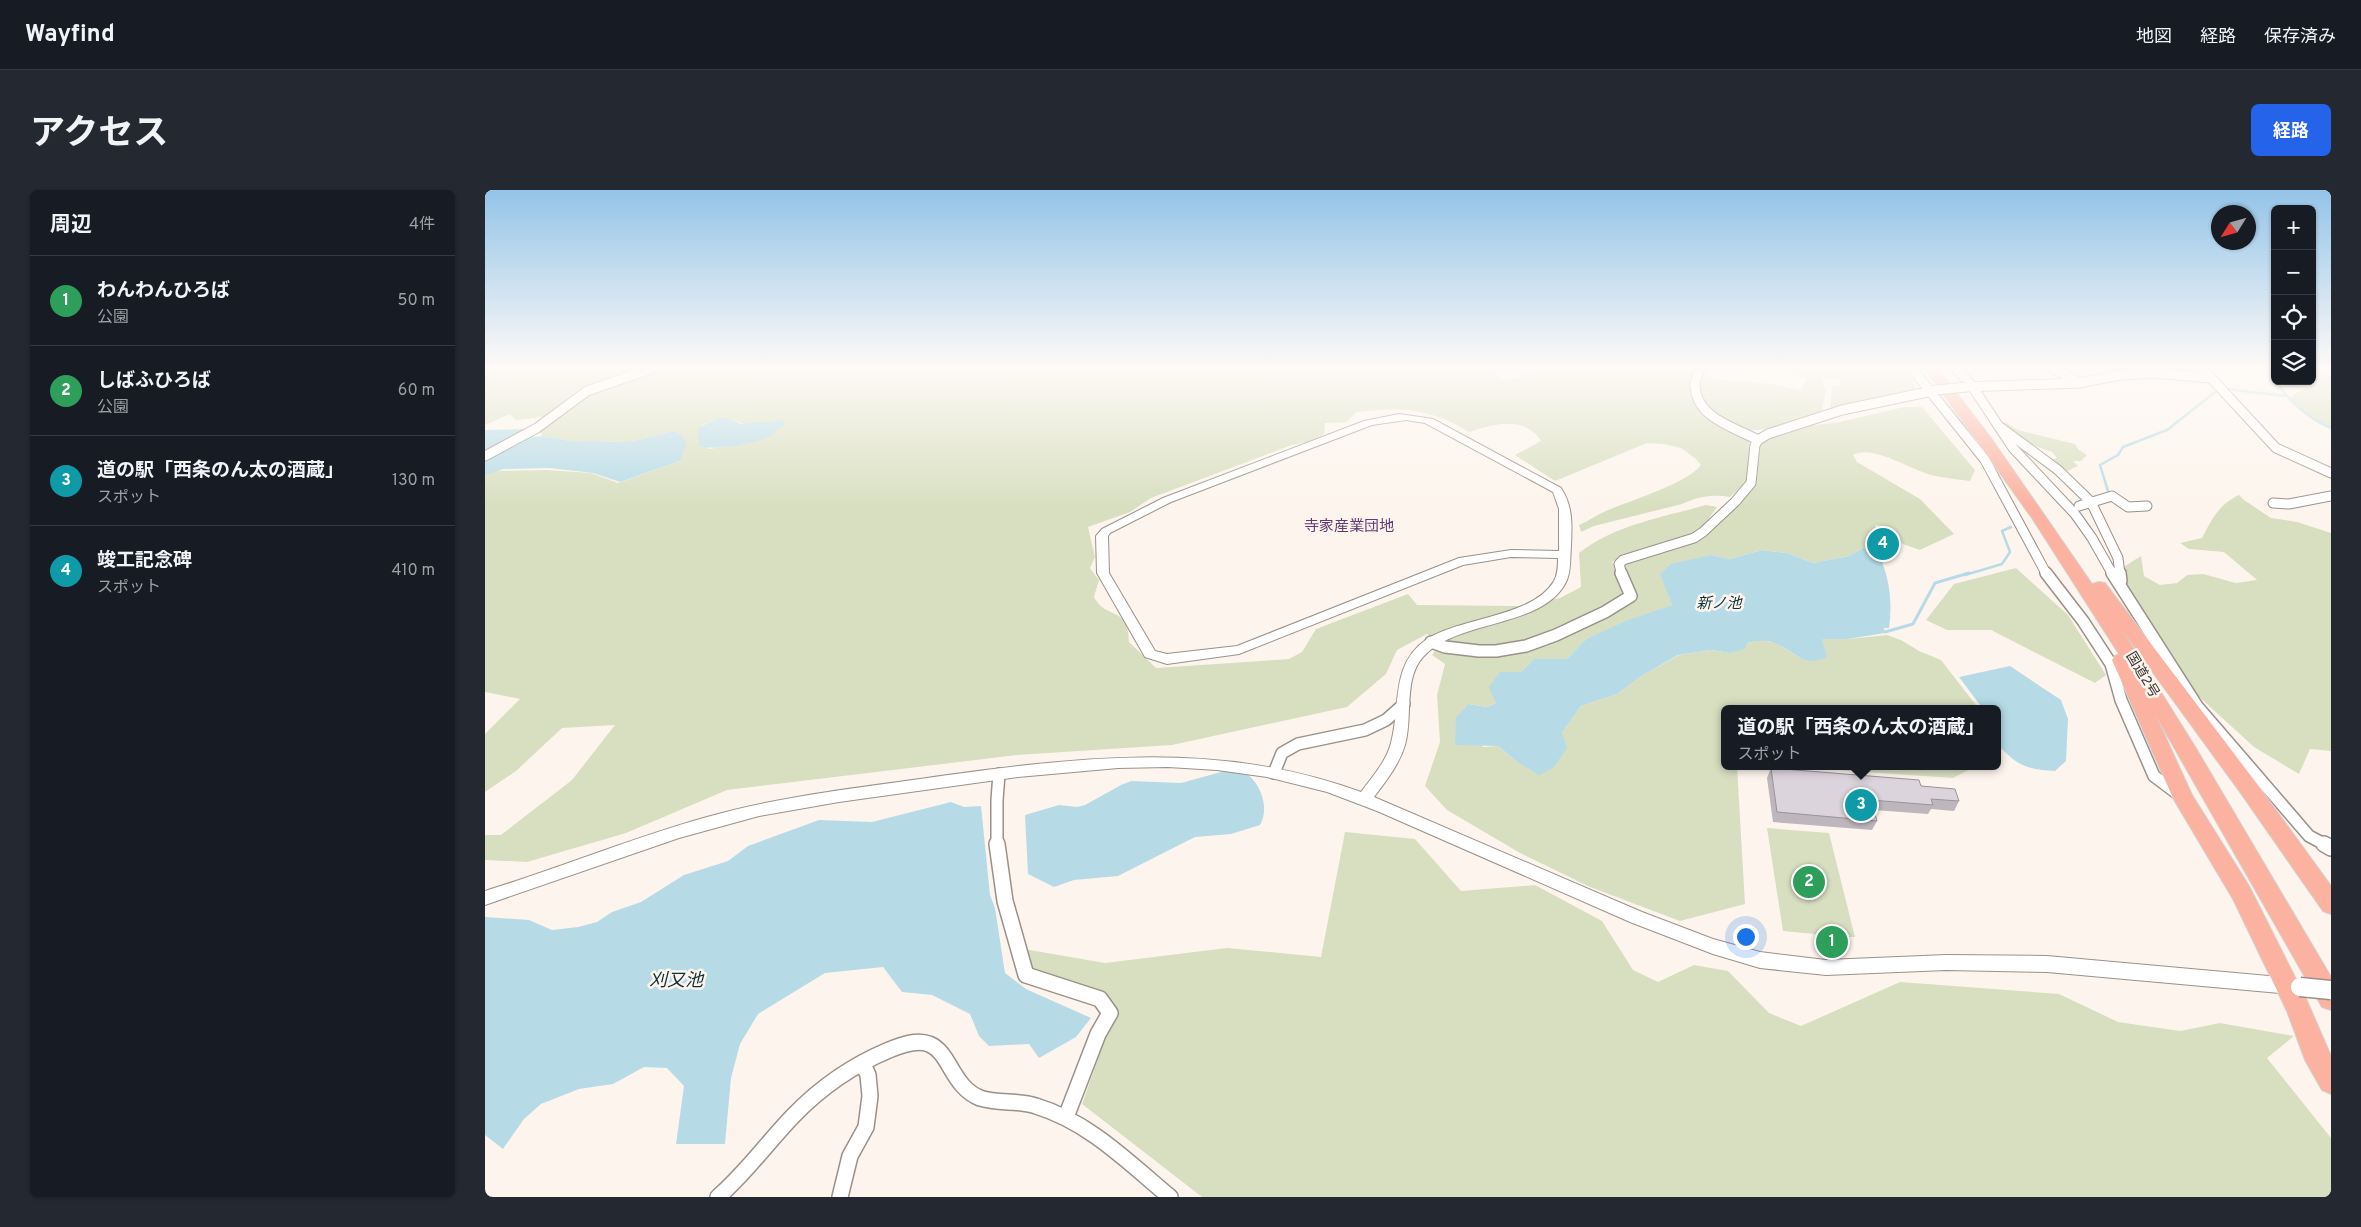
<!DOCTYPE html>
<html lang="ja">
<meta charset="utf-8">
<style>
:root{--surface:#171b24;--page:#242831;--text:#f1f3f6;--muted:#9ea1a6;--line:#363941;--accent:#2563eb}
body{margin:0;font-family:Overpass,"Noto Sans JP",sans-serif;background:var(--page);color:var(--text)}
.controls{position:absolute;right:15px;top:15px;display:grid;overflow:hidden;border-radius:8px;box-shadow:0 1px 4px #0004}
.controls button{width:45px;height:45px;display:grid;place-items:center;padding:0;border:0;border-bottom:1px solid var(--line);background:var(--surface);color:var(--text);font:25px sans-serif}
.compass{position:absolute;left:1726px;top:15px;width:45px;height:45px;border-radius:50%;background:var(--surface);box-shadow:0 1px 4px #0004;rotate:233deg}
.you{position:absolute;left:1260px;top:746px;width:18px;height:18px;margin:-12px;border:4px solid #fff;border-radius:50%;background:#1a73e8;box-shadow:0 0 0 8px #1a73e833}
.badge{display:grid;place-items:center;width:32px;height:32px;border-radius:50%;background:var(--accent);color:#fff;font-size:16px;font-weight:700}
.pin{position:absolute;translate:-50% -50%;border:2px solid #fff;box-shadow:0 1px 5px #0006}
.popup{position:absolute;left:1236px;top:515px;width:280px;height:65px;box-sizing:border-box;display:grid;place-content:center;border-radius:8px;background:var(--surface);filter:drop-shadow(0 1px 4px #0005);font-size:16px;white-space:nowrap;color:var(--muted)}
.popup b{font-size:19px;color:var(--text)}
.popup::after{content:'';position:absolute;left:50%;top:100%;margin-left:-10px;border:10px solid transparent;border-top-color:var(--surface)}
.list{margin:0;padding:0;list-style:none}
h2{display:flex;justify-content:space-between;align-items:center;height:65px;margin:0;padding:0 20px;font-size:21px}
h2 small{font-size:16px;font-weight:400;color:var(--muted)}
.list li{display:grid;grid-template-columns:32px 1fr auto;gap:15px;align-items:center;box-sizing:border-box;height:90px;padding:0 20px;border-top:1px solid var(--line)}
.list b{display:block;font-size:19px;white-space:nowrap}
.list p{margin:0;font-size:16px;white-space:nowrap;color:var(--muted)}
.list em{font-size:16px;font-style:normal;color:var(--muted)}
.icon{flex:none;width:28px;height:28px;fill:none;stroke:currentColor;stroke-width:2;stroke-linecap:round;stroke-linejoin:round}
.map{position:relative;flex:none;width:1846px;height:1007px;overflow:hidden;border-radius:8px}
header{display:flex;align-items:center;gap:30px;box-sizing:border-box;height:70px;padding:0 25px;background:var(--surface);border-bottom:1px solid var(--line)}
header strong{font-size:24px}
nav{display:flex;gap:28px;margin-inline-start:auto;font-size:18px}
.intro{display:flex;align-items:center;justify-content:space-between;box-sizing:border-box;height:120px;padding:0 30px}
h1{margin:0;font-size:35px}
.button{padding:12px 22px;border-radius:8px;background:var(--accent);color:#fff;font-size:18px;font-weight:700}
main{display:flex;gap:30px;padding:0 30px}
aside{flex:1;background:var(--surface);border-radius:8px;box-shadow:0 1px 4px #0004}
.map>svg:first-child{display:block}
.green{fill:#d8dfc0;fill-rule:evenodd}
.water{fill:#b6dbe7}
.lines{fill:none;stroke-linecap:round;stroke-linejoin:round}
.stream-far1{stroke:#b6dbe7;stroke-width:2.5}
.stream{stroke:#b6dbe7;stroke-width:3}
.minor-far2-casing{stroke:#99918a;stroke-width:11}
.minor-far1-casing{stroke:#99918a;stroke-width:14}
.minor-casing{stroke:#99918a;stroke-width:18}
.tertiary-casing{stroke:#99918a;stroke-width:2}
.trunk-casing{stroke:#d3d3d2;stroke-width:2}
.minor-far2{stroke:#fff;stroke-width:9}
.minor-far1{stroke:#fff;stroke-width:11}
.minor{stroke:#fff;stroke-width:15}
.tertiary{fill:#fff;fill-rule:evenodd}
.trunk{fill:#fbb2a0;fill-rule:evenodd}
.minor-bridge-casing{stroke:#99918a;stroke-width:11;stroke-linecap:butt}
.tertiary-bridge-casing{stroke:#99918a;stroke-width:21;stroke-linecap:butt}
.minor-bridge{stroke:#fff;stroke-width:9}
.tertiary-bridge{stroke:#fff;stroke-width:18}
.wall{fill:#bdb6bd}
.building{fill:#dcd4dc;stroke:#9a949a}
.labels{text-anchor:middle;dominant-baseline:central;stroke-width:5;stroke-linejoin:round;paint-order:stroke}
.street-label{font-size:14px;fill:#393633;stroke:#fdf5ed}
.neighbourhood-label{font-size:15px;fill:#623a71;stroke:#fdf5ed}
.water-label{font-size:15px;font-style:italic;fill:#0c303a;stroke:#fdf5ed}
.near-water-label{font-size:18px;font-style:italic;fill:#0c303a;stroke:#fdf5ed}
</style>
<header>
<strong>Wayfind</strong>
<nav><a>地図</a><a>経路</a><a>保存済み</a></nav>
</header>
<div class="intro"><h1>アクセス</h1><a class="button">経路</a></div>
<main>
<aside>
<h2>周辺<small>4件</small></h2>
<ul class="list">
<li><span class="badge" style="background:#2e9e5b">1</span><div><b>わんわんひろば</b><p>公園</p></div><em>50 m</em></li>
<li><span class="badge" style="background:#2e9e5b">2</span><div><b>しばふひろば</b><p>公園</p></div><em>60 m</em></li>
<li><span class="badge" style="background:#0f9aa8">3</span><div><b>道の駅「西条のん太の酒蔵」</b><p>スポット</p></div><em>130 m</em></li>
<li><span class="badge" style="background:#0f9aa8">4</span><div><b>竣工記念碑</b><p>スポット</p></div><em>410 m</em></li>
</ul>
</aside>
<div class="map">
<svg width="1846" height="1007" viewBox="0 0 1846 1007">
<rect width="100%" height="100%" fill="#fdf5ed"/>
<!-- green -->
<g class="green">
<path d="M0,176H1019L1006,181L1019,190L1052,182L1051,176H1094L1119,180L1133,176H1213L1211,183L1236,190L1286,194L1317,201L1321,189L1289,176H1420L1432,199L1390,212L1378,209L1383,212L1345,222L1347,195L1357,196L1354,189L1337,187L1341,202L1336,223L1280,239L1263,241L1266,282L1258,295L1245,307C1227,304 1214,306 1197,314L1109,336L1096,342L1094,335C1103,331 1112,325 1121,321C1144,311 1203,293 1216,275L1211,269L1196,258L1179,254L1162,253L1070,291L1030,265L1056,251C1040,225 1008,234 984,242C945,218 916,217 871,222L862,232L840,233L839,244L826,251L807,255L666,308L645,322L603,337L610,367L605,378L614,390L609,407C622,431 644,415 644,452L671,478L804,469L817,462L831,439L923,404L932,415L1036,416L1075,408L1096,397L1094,363C1129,335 1179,327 1221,315L1232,317L1220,334L1206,345L1137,365L1127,372L1135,387L1137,405L1130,412L1017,461L962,454L942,444L912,460L901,484L862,517L687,555L532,565L242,600L141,643L42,672L0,670V645H16L87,590L130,535L77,538L31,581L0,602V544L35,509L0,502V285L7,281L62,280L106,283L133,293L195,271L188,241L146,252L86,251L57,246L55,241L70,230L65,226L31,230L25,224L0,235ZM233,228H244L286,245L261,254L223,259L218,235Z"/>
<path d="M1835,183L1846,184V237C1828,230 1817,223 1805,208L1813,202L1833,194Z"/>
<path d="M1419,217H1437L1490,280L1485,291C1472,289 1459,288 1446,285C1426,280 1387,254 1368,265L1372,272L1435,309L1469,344L1435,360L1418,354L1399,336L1390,335L1395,359L1392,361L1378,358L1364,366L1328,373L1302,363L1277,360L1245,369L1226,365L1183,404L1187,415L1101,449L1082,469H1049L1036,482H1015L1011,513L1002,517L984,514L998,557L1013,556L1031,571L1077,543L1096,516L1132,504L1155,487L1194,465L1226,460L1245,463L1262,453L1276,450L1291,453L1315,468L1337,449H1363L1402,445L1416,450L1434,461L1456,470L1494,519H1240V576H1252L1260,714L1195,731L1105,697L1035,663L962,620L940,596L955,552L952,505L960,474L947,465L950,461L1009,465L1142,413L1138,375L1212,349L1268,295L1273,282L1271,260L1276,251L1307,238L1355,232Z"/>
<path d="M1510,231L1522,233L1533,240L1590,254L1594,260L1602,265L1596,271H1588L1593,276L1582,281L1567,274L1566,270L1572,268L1567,262L1541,253Z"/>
<path d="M1754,305L1759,310L1786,328L1812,332L1846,343V561L1825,559L1814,584L1769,557L1711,504L1641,405L1637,378L1656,366L1659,386L1675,395L1692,393L1702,385L1718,384L1751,393L1772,390L1739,362L1704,359L1695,353L1717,348C1727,329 1734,314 1754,305Z"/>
<path d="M1531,378L1583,425L1621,485L1610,493L1506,440H1462L1441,430L1469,394Z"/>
<path d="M1337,576H1491L1468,588L1337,579Z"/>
<path d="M1282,638L1344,643L1370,747H1361L1364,759L1333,757L1330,744L1298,741Z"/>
<path d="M860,642L930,649L976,701L1050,695L1117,731L1148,780L1173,792L1209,775L1243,781L1284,823L1316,836L1415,792L1574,804L1633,832L1695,841L1735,833L1809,846L1782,868L1846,948V1007H717L597,914L629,823L624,806L544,778L539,759L620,773L742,758L836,767Z"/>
</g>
<!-- water -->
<g class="water">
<path d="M233,228H244L256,234L299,230V235C295,238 291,242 287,245C271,254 231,261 214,256L213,238Z"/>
<path d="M43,239L0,261V240Z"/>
<path d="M188,241L195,244L202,252L195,271L135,292L108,283L64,278L19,279L0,285V270L38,248L57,246L86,251L146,252Z"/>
<path d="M1378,358L1392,361C1404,384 1408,411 1404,438H1399L1400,443L1363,449H1337L1342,467C1319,478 1312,463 1292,454C1282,449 1272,451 1262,453L1260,459L1245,463L1226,460L1193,465L1155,487L1132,504L1096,516L1077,543L1082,558L1068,578L1054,585L1031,571L1013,556L970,555L971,527L984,514L1002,517L1011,513L1004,497L1015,482H1036L1049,469H1082L1101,449L1141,431L1187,415L1175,384L1186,374L1226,365L1245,369L1277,360L1302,363L1328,373L1364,366Z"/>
<path d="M1525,476L1576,510L1583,529L1581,571L1570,581C1540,579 1533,576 1512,554V519H1498L1474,487Z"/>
<path d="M747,579C750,580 756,580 759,582C776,592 785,619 775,635L746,644L710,647L633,686L589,690L569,697L543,684L540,625L574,615L592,617L600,615L636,595L646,591L696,593Z"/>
<path d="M466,612L479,617L496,616L505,705L510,718L520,783L541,799L606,828L591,847L554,868L544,854L504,856L494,846L485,824L447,805L417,802L398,777L340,783L273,824L255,854L246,888L240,954H191L199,896L182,878L159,877L128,894L94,899L56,914L39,929L18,959L0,945V727L44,730L67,740L93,737L112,732L127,722L156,712L199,685L243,671L263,656L334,630L387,632Z"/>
</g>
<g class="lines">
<!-- stream-far1 -->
<g class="stream-far1">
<path d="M1779,176C1798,203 1815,225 1846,238"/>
<path d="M1742,199L1800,206"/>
<path d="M1623,301L1615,275L1633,265L1638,257L1682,240L1734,199"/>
<path d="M1480,385L1517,374L1525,362L1517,341L1526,337"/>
</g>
<!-- stream -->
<path class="stream" d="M1400,442L1428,434L1450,393L1484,383"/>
<defs>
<g id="minor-far2">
<path d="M1217,176C1215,182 1210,188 1210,194C1210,228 1249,237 1273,250"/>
<path d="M1425,176L1500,270L1562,385"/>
<path d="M1469,176L1487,196L1528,258L1590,324L1607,348L1628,385"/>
<path d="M1565,176L1594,193"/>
<path d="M1715,176L1791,258L1846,283"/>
<path d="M1481,197L1594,193L1635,185L1669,183L1726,188"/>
<path d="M1515,237L1573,280L1606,312L1633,368L1635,385"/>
<path d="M0,266L52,238L102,201L174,176"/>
<path d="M1788,313L1804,314L1846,306"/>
<path d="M1594,316L1627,306L1643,317L1662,316"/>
<path d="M1137,385L1134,374L1138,370L1209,348L1218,342L1250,312L1266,293L1270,255L1273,250L1283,244L1357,220L1452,200"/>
</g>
<g id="minor-far1">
<path d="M1561,383L1598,431L1626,474L1636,510L1669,586L1697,607"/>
<path d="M1627,383L1712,516L1824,646L1841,655"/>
<path d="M1635,383L1636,391"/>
<path d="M946,452L960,457L994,461H1011L1041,456L1071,445L1120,422L1146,406L1136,383"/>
<path d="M789,583L797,563L813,554L880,540L901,530L919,514"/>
<path d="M512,655V610L514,584"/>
</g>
<g id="minor">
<path d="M512,654L520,711L541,785L615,809L625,823L613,844L581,927"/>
<path d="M1839,654L1846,658"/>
<path d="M233,1007C261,983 282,953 308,926C334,899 368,875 404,860C416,855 432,849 444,854C465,862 467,897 495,908C513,914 533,910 551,916C604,932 643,972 685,1007"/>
<path d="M355,1007L365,966L381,937L385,906L383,885L378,874"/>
</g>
<path id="tertiary" d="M914,224L948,229L1076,298C1088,316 1087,335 1086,356C1085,367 1086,380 1082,390C1060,439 973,428 938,467C918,489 928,528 920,555C914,575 901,591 889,607L1157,722L1228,749L1275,762L1341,770L1461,765L1562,766L1807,788L1813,790L1816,796L1813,802L1807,804L1562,782L1461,780L1341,785L1275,778L1228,764L1145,732L892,621L842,602L782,587L732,580L683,577L633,578L533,587L354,612L274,626L194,648L0,715V701C74,678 147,648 222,627C292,607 364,599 435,589C585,568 730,548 876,602C887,587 901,572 906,553C916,516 905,474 942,449C977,427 1048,427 1069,391C1073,384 1073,375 1073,368L1026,367L978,375L754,464L682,474L660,467L612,383L611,346L617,339L678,308L879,231ZM921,230L940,233L1068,302L1074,319V361L1026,360L974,368L752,456L682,464L670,461L624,383L623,346L625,343L686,312L887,235Z"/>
<path id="trunk" d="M1438,176H1451L1506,248L1607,394L1614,392L1620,393L1769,590L1846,696V724L1838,721L1755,602L1637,440L1712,560L1846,787V820L1837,817L1670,524L1707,605L1764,696L1822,811L1846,866V904L1837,900L1820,870L1802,821L1748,709L1688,608L1627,470L1630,466L1634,464L1547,328Z"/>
</defs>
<!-- minor-far2 casing -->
<use href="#minor-far2" class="minor-far2-casing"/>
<!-- minor-far1 casing -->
<use href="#minor-far1" class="minor-far1-casing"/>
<!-- minor casing -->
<use href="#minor" class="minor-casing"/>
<!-- tertiary casing -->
<use href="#tertiary" class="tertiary-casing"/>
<!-- trunk casing -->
<use href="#trunk" class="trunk-casing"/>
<!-- minor-far2 -->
<use href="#minor-far2" class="minor-far2"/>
<!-- minor-far1 -->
<use href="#minor-far1" class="minor-far1"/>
<!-- minor -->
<use href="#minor" class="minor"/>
<!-- tertiary -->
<use href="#tertiary" class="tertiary"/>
<!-- trunk -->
<use href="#trunk" class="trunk"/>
<defs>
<path id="minor-bridge" d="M1452,200L1481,197"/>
<path id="tertiary-bridge" d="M1815,797L1846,800"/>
</defs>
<!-- minor-bridge casing -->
<use href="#minor-bridge" class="minor-bridge-casing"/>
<!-- tertiary-bridge casing -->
<use href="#tertiary-bridge" class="tertiary-bridge-casing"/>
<!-- minor-bridge -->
<use href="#minor-bridge" class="minor-bridge"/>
<!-- tertiary-bridge -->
<use href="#tertiary-bridge" class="tertiary-bridge"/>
</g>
<!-- wall -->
<path class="wall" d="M1286,578L1436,596L1474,611L1469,621L1446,619L1443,624L1389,620L1392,631L1387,640L1288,632L1282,588Z"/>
<!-- building -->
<path class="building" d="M1286,578L1434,590L1436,596L1470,599L1474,611L1446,609L1448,615L1386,610L1392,631L1292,622Z"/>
<!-- sky -->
<linearGradient id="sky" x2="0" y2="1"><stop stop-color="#94c4e8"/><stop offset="0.56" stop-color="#fefaf7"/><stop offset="1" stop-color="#fefaf7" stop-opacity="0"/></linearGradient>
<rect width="1846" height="317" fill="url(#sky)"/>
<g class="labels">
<!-- street labels -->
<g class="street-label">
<text transform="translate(1657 485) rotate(59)">国道2号</text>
</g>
<!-- neighbourhood labels -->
<g class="neighbourhood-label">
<text x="864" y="337">寺家産業団地</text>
</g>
<!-- water labels -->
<g class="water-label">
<text x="1234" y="414">新ノ池</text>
</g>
<!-- near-water labels -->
<g class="near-water-label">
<text x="191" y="791">刈又池</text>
</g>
</g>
</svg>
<div class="controls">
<button>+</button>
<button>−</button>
<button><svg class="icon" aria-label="locate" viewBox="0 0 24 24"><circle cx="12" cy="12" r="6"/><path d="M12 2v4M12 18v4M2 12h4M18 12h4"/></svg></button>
<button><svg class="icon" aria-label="layers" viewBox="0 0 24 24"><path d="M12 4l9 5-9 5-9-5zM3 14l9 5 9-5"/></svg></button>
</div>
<svg class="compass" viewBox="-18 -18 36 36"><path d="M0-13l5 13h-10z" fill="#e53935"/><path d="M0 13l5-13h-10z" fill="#9ea1a6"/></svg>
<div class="you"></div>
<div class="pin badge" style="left:1347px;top:752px;background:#2e9e5b">1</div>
<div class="pin badge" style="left:1324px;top:692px;background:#2e9e5b">2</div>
<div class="pin badge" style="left:1376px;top:615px;background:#0f9aa8">3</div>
<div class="popup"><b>道の駅「西条のん太の酒蔵」</b>スポット</div>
<div class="pin badge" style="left:1398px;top:354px;background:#0f9aa8">4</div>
</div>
</main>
